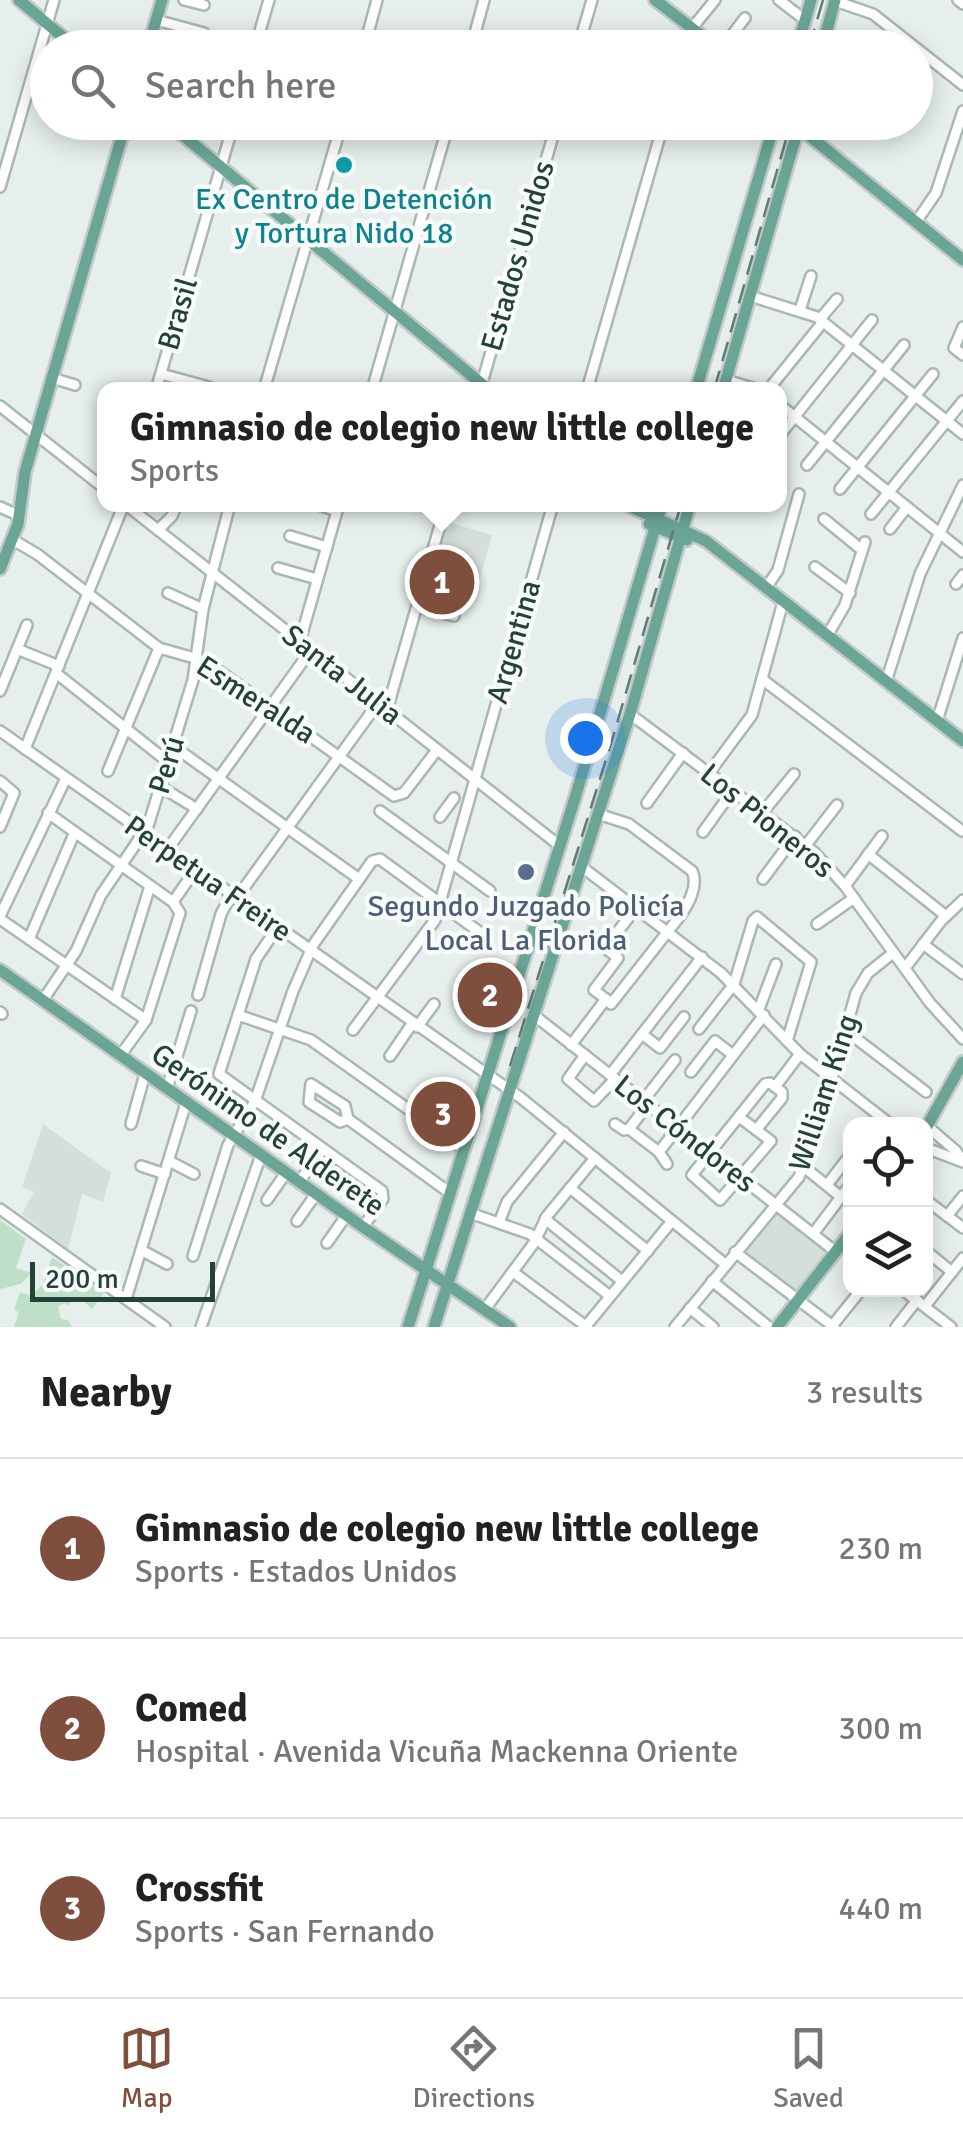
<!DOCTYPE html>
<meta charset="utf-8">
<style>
:root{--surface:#fff;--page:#f6f6f6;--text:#222;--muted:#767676;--line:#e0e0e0;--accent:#804e3d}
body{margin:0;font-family:Signika,sans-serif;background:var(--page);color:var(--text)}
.controls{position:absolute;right:30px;bottom:30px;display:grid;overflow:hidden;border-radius:20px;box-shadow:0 5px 25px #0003}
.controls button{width:90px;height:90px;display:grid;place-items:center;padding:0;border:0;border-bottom:2px solid var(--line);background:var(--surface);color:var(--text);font:50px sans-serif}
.scale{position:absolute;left:30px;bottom:25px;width:185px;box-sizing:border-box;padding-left:10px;border:5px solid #24423a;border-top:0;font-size:28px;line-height:35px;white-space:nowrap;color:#24423a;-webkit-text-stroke:8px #f7fbf9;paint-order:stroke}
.you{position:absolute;left:585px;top:738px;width:35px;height:35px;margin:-25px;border:8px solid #fff;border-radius:50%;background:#1a73e8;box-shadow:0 0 0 15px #1a73e833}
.badge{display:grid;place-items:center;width:65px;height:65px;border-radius:50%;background:var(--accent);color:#fff;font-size:32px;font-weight:700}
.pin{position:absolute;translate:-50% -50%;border:5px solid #fff;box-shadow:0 2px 10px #0006}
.popup{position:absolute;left:97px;top:382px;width:690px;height:130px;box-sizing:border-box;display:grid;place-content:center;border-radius:20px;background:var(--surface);filter:drop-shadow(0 2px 8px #0005);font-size:32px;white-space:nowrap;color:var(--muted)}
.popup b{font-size:38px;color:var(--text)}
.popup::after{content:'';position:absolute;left:50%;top:100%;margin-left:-20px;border:20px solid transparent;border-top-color:var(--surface)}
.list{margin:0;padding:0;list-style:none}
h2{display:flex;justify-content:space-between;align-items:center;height:130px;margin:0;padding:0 40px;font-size:42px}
h2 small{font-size:32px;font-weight:400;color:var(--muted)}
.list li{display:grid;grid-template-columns:65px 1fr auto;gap:30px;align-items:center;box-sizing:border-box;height:180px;padding:0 40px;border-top:2px solid var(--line)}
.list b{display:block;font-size:38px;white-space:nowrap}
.list p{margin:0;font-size:32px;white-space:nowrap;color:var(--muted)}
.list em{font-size:32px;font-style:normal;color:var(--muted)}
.icon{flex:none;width:55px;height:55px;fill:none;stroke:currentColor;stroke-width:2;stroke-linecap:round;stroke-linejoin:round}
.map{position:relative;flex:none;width:963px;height:1327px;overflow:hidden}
.search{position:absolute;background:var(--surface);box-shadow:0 5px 25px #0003;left:30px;right:30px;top:30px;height:110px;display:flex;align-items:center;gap:25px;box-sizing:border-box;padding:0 35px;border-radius:55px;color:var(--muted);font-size:38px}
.sheet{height:670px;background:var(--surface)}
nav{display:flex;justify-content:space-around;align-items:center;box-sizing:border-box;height:140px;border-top:2px solid var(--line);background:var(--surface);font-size:28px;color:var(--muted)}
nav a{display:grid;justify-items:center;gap:5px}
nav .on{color:var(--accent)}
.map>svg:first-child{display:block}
.built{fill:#d4dfda}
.green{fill:#bfe0c8}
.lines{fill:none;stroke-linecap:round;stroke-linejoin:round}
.minor-casing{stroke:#a8b8b2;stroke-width:14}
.major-casing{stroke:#c2cac8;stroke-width:16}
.minor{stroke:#fff;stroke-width:9}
.major{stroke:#6aa596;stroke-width:11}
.rail{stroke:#5f7d75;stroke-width:2.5;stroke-dasharray:20 10;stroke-linecap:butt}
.culture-dot{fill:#0f9aa8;stroke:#f7fbf9;stroke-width:4}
.service-dot{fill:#5c6f8a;stroke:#f7fbf9;stroke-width:4}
.labels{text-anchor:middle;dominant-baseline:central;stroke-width:9;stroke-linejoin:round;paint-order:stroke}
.culture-label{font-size:30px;fill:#0d838f;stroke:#f7fbf9}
.street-label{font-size:30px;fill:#24423a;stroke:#f7fbf9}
.service-label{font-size:30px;fill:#4e5e75;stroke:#f7fbf9}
</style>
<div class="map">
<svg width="963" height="1327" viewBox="0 0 963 1327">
<rect width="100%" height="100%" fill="#e6efeb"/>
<!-- built -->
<g class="built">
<path d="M447,522L492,535L472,605L428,593Z"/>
<path d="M43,1124L111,1173L103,1202L82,1194L68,1249L22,1214L34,1192L22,1187Z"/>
<path d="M777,1210L830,1250L797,1293L743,1252Z"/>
</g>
<!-- green -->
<g class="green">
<path d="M0,1220L26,1239L16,1268L31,1273L21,1284L0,1289Z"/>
<path d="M52,1257L104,1293L92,1309L78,1296L67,1306L65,1303L58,1306L61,1319L68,1320L72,1327H14L19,1312L14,1310L20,1292L31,1296L42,1285Z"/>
</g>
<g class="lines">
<defs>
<g id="minor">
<path d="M184,0L204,5"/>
<path d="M779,0L805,20"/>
<path d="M958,0L963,4"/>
<path d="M835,1L873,14L963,85"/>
<path d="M156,20L204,33"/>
<path d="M580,42L602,48"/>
<path d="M255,48L269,0"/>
<path d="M364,48L377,0"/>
<path d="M471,48L484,0"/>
<path d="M578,48L592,0"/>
<path d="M686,48L692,28L715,0"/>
<path d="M722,48L745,18"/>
<path d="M769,48L771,39"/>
<path d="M0,187L54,0"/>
<path d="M916,222L936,193L963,111"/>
<path d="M750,296L817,317L963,434"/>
<path d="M800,310L811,276"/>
<path d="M820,319L837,299"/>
<path d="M963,327L954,348L963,355"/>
<path d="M161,374L209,387"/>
<path d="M52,378L75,385"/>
<path d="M726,380L759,390"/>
<path d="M156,390L234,122"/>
<path d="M264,390L342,122"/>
<path d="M372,390L449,122"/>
<path d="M480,390L557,122"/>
<path d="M587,390L664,122"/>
<path d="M768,390L823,322"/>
<path d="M780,405L963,552"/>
<path d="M0,406L105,489"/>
<path d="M780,435L872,320"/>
<path d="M807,465L904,345"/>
<path d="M840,489L933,374"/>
<path d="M125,504L560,846"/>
<path d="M316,504L337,511"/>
<path d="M0,507L20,516"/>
<path d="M871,514L963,401"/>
<path d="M824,519L862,550"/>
<path d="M890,529L907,507"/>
<path d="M158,530L172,516L177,504"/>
<path d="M290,536L327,547"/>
<path d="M13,540L37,554L159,648L205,661L394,796L404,793L437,750"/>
<path d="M815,567L850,593"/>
<path d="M278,568L317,579"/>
<path d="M956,584L963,575"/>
<path d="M766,588L778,570L799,494"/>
<path d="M168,593L203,609"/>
<path d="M417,606L454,616"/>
<path d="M827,636L845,605L865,542"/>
<path d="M300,641L339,504"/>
<path d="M17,649L59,666"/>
<path d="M56,673L168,762"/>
<path d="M762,679L962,831"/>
<path d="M886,682L920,574L963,485"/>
<path d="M0,691L27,625"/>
<path d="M387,710L446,504"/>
<path d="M630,714L814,852L845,886L930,1003L963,1039"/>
<path d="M937,721L963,638"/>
<path d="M0,731L521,1098L725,1264"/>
<path d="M173,746L359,879"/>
<path d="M25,749L124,504"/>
<path d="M108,771L159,648"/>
<path d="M709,773L752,715L783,602"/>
<path d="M0,781L14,793L0,827"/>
<path d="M161,787L197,809"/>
<path d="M647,803L683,753"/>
<path d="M380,811L490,891"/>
<path d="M763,812L794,774"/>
<path d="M48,813L173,902L180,913L146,1020L120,1056"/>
<path d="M440,817L454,798"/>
<path d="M703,832L733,790"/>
<path d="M806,845L837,805"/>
<path d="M167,850L311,650"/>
<path d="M868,854L946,916"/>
<path d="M582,867L721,973L800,1054L890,1124"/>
<path d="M763,879L795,836"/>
<path d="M845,886L882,836"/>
<path d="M236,899L378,703"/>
<path d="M173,902L195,870"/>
<path d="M0,916L66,778"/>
<path d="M0,919L146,1020"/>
<path d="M817,924L854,898"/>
<path d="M277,928L256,959L219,1074L382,1191L383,1199L363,1227"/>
<path d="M29,939L74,834"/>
<path d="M923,944L963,974"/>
<path d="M905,968L941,921L963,900"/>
<path d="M198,995L221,914L231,895"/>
<path d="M115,999L150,886"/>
<path d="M606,999L594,990L618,958L605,948L636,908"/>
<path d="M43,1000L76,951L101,895L148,826L193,680L203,609L230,504"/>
<path d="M759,1009L776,964"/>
<path d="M0,1012L2,1014"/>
<path d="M238,1015L311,1040L464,1149"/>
<path d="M535,1016L836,1252"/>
<path d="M417,1027L434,1004"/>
<path d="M699,1029L734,984L753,921L757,917L811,962L787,1041"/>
<path d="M353,1030L435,920L553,504"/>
<path d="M845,1030L926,1092"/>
<path d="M642,1034L660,1048L684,1017"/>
<path d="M571,1045L606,999L611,1004L680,916C688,905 699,885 692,871L629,824L598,814"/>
<path d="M585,1055L568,1079L594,1101L615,1079"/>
<path d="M390,1056L412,1024"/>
<path d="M691,1072L715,1041L733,1055"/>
<path d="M610,1075L702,957"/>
<path d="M775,1087L800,1054"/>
<path d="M167,1089L191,1011"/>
<path d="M643,1101L675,1060"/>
<path d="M739,1117L771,1141L720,1200L692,1175L765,1084L770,1083L782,1092V1098L756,1130"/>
<path d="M348,1119L345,1106L311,1084L309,1102L340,1122L348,1119L450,1193"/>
<path d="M131,1124L145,1074"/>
<path d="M615,1124L624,1130L629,1129L659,1152L667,1164"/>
<path d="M927,1126L956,1151L963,1161"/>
<path d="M629,1129L648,1104"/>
<path d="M926,1148L963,1162"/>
<path d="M659,1152L764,1015"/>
<path d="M169,1161L194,1174"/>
<path d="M141,1166L165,1174"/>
<path d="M804,1167L841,1197"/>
<path d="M299,1182L323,1149"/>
<path d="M827,1185L850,1155"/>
<path d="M570,1188L648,1251"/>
<path d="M267,1200L286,1173"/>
<path d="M926,1200L963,1228"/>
<path d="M0,1209L165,1327"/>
<path d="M470,1213L530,1234L610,1296"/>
<path d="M947,1216L963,1196"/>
<path d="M545,1219L622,1281"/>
<path d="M297,1221L316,1194"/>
<path d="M499,1223L507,1202L564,1132"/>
<path d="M813,1234L850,1185"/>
<path d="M327,1243L346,1216"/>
<path d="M141,1250L167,1264"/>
<path d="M926,1251L952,1272"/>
<path d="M735,1252L834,1327"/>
<path d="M193,1256L228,1145L255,1101L293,991L313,945L372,861L380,859L478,931"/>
<path d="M513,1272L587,1327"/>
<path d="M712,1281L769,1327"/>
<path d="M903,1290L951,1327"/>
<path d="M126,1299L186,1103"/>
<path d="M925,1306L963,1258"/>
<path d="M690,1308L713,1327"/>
<path d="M485,1309L534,1243L547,1216L595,1158"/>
<path d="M586,1326L672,1221"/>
<path d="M832,1326L861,1290"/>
<path d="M201,1327L261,1155"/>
<path d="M675,1327L799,1177L827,1096L856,993L868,973L893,953"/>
<path d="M896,1327L917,1300"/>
</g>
<g id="major">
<path d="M19,0L76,48"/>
<path d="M655,0L718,48"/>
<path d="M148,48L162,0"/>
<path d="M797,48L811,0"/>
<path d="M822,48L835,0"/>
<path d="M167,122L489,390"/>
<path d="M797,122L807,134L963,260"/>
<path d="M696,390L775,122"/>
<path d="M723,390L800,122"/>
<path d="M631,507L706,541L963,741"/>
<path d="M649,524L687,540"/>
<path d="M0,569L18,524L25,472L126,122"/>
<path d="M0,970L363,1227L510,1327"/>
<path d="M926,1128L963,1062"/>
<path d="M408,1327L575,798L662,504"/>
<path d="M434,1327L630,714L690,504"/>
<path d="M777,1327L850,1233"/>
</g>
</defs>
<!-- minor casing -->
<use href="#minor" class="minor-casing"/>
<!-- major casing -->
<use href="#major" class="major-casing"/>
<!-- minor -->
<use href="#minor" class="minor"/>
<!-- major -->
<use href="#major" class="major"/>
<!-- rail -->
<g class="rail">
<path d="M809,48L823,0"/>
<path d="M714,390L791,122"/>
<path d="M510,1066L613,737L681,504"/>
</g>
</g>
<!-- markers -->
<circle class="culture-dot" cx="344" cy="165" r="10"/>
<circle class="service-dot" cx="526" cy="872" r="10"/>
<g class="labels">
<!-- culture labels -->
<g class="culture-label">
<text x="344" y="199">Ex Centro de Detención<tspan x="344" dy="34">y Tortura Nido 18</tspan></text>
</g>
<!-- street labels -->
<g class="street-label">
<text transform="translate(518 256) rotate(-74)">Estados Unidos</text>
<text transform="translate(178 314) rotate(-74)">Brasil</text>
<text transform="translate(514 642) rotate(-74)">Argentina</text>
<text transform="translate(342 675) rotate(38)">Santa Julia</text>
<text transform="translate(256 700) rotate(33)">Esmeralda</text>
<text transform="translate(167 765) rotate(-73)">Perú</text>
<text transform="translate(767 821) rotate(39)">Los Pioneros</text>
<text transform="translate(208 879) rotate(35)">Perpetua Freire</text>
<text transform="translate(824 1093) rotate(-72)">William King</text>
<text transform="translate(268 1130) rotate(35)">Gerónimo de Alderete</text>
<text transform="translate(685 1134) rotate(38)">Los Cóndores</text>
</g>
<!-- service labels -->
<g class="service-label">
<text x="526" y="906">Segundo Juzgado Policía<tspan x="526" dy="34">Local La Florida</tspan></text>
</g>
</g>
</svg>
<div class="controls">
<button><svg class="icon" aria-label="locate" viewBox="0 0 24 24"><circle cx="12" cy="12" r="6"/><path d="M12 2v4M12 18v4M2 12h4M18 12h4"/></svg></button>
<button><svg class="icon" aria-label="layers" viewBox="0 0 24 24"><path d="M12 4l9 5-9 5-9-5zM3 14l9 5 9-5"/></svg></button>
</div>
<div class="scale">200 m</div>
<div class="you"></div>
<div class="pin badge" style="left:442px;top:582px">1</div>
<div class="popup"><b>Gimnasio de colegio new little college</b>Sports</div>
<div class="pin badge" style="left:490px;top:995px">2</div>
<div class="pin badge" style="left:443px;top:1114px">3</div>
<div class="search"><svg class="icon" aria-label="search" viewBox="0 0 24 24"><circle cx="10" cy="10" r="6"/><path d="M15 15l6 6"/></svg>Search here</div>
</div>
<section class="sheet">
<h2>Nearby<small>3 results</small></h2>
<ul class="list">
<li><span class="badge">1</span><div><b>Gimnasio de colegio new little college</b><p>Sports · Estados Unidos</p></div><em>230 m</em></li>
<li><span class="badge">2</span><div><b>Comed</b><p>Hospital · Avenida Vicuña Mackenna Oriente</p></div><em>300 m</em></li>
<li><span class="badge">3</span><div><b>Crossfit</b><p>Sports · San Fernando</p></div><em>440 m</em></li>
</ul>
</section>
<nav>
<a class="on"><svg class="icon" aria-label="map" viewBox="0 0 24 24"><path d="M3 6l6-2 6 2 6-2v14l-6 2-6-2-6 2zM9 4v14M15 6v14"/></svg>Map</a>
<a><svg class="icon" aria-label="directions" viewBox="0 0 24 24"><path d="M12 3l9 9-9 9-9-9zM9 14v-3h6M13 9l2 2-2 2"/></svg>Directions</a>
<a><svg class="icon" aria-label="saved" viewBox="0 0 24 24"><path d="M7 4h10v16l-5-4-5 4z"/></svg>Saved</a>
</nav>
